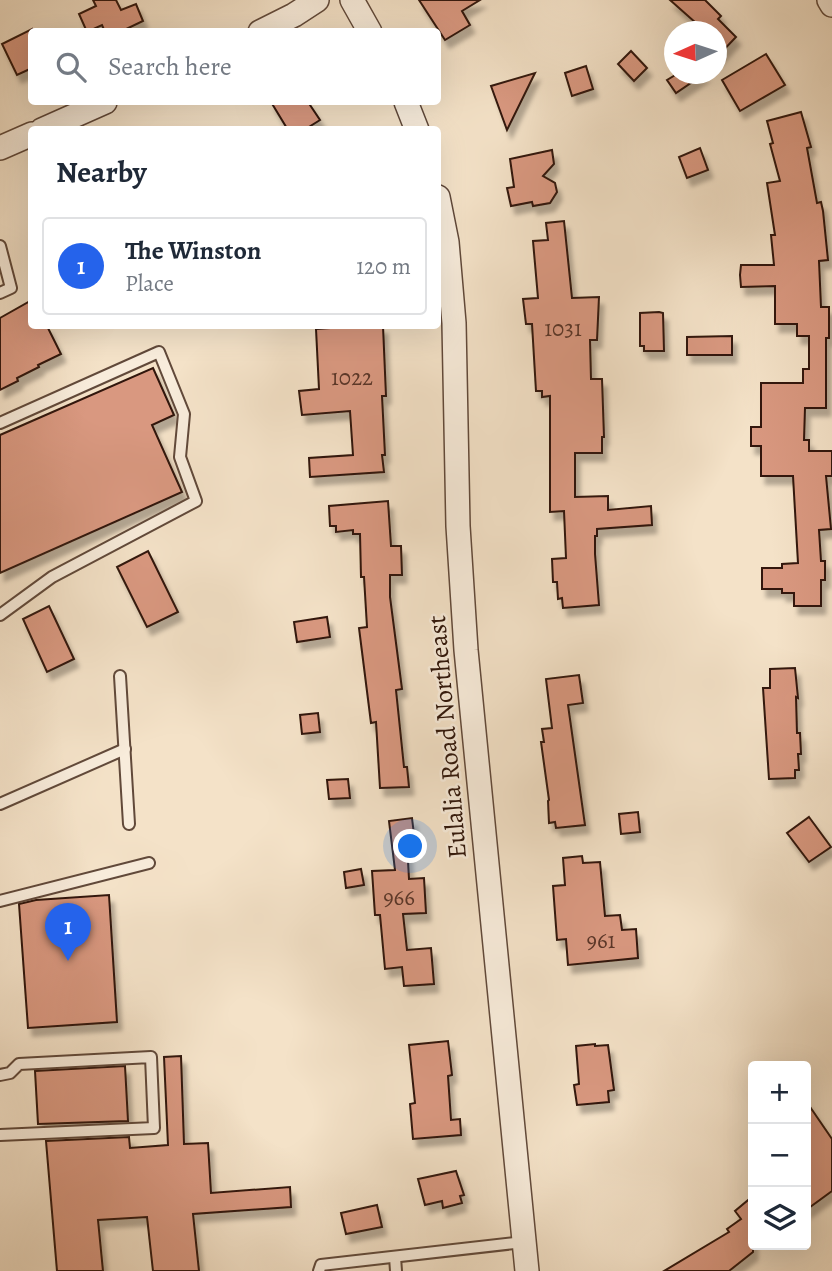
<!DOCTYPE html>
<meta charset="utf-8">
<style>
:root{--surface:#fff;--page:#f2f2f3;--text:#1f2937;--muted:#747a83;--line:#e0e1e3;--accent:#2563eb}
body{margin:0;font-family:Alegreya,serif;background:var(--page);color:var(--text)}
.controls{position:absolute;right:21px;bottom:21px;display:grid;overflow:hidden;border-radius:7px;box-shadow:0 7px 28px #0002}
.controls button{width:63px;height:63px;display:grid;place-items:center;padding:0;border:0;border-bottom:2px solid var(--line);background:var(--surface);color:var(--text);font:35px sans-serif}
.compass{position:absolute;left:664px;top:21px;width:63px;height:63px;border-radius:50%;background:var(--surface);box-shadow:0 7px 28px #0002;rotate:267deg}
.you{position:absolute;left:411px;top:847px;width:24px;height:24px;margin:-18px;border:5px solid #fff;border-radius:50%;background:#1a73e8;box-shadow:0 0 0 10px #1a73e833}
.badge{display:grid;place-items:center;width:46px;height:46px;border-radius:50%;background:var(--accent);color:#fff;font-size:23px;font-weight:700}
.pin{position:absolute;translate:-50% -58px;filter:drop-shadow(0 2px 4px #0008)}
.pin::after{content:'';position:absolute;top:37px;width:24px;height:21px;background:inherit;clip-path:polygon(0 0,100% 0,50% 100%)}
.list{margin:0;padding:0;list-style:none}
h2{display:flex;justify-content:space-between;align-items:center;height:91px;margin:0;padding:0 28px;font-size:30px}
h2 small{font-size:23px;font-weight:400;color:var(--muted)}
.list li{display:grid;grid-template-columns:46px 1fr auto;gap:21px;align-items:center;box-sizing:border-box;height:98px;margin:0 14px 14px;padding:0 14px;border:2px solid var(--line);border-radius:7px}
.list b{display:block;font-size:26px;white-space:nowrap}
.list p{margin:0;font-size:23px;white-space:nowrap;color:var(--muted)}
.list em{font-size:23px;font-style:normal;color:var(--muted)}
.icon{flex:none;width:38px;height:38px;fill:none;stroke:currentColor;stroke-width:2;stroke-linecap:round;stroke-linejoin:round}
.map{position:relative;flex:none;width:832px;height:1271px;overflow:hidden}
.search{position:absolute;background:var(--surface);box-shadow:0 7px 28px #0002;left:28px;top:28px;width:413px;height:77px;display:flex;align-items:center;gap:18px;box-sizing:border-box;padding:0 24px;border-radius:7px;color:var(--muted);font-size:26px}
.panel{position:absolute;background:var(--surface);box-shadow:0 7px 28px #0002;left:28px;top:126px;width:413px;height:203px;border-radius:7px}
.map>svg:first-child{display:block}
.building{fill:#d99880;stroke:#30160a;stroke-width:2;filter:url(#shadow)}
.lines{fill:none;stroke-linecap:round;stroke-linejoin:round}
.service-casing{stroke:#61493a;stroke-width:14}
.minor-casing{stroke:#61493a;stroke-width:26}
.service{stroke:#f8ecdb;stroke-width:10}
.minor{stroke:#f8ecdb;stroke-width:23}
.labels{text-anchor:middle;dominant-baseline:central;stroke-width:5;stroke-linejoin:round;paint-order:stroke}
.number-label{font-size:23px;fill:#5a3628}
.street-label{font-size:26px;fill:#30160a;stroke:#f8ecdb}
</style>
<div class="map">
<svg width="832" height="1271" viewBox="0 0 832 1271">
<defs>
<filter id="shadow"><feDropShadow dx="4.5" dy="8" stdDeviation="2" flood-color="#0004"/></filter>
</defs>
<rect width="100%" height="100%" fill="#f4e2c8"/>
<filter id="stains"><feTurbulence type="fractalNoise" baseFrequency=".00286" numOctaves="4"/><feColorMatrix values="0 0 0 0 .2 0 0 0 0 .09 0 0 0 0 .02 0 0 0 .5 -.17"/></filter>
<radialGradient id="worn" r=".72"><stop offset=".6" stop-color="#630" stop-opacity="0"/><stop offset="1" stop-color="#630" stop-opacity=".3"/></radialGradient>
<!-- building -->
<g class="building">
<path d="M93,0H116L121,10L136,4L143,21L120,32H105L102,25L87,32L79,14L96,6Z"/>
<path d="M419,0H480L462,11L470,25L445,40Z"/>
<path d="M670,0H705L721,16L718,19L736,37L717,57V32H687L696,23Z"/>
<path d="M32,29V68L17,75L2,44Z"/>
<path d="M631,51L647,68L634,81L618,64Z"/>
<path d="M766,54L785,85L740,111L722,80Z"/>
<path d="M586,66L593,89L572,96L565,73Z"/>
<path d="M535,73L507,130L491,86Z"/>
<path d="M677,74H704L676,93L667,80Z"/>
<path d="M271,102H308L320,120L304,130H288Z"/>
<path d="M801,112L811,147L807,148L817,203L821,202L823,211L828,260L819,261L821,307H829V338H826V408H805L804,440H809V451H832V476H826L831,529L819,530L821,561H825V580H821V606H794V593H782V589H762V568H782V564L798,563L793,476H761V446H751V427H761V383H803V369H809V336H797V324H775V286L741,287L740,275L741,265H774L771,235H775L767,183L780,181L770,144L773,143L767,121Z"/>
<path d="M700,148L708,170L687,178L679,157Z"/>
<path d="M552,150L554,164L543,176L555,183L557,192L550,203L533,206L532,202L511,206L507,188L514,187L510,159Z"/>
<path d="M564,221L572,298L599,297L597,340H590L591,379H602L604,437H602V453H575V497L608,496V510L651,506L652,525L597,529V536H595V554L599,605L563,608L562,598L558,599L557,582H553L552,559L566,558L564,511L550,512V396L542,397V391H536L532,324H526L523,299L538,298L533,241L548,240L546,223Z"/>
<path d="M32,300V326H47L61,354L38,365L39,367L17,378L18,381L0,390V318Z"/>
<path d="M659,312L663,313L664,351H644V346H640V313Z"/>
<path d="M360,326H383L386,396H382L385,455H382L384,472L310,477L309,458L353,455L350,411L302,415L299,391L319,389L316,329Z"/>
<path d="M732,336V355H687V337Z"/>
<path d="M153,368L174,415L152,425L182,492L0,573V435Z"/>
<path d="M388,501L391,546H401L402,575H390V597L402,689L396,690L404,767H407L409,787L380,788L376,722L371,723L359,628L367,627L364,577H361L360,534H353V530L336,532V526H330L329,506Z"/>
<path d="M148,551L178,612L147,627L117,567Z"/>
<path d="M49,606L74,659L47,672L23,619Z"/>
<path d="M327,617L330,637L297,642L294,622Z"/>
<path d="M795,668L798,698L796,697L797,733H800L801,754H798L799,770H795V778L769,779L763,688H770V669Z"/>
<path d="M579,675L583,703L568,705L585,825L556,828L555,822L549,823L548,801L549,800L541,742H544L542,729L552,728L546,679Z"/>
<path d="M318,713L320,732L302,734L300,715Z"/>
<path d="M348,779L350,798L329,799L327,780Z"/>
<path d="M638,812L640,832L621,834L619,814Z"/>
<path d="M809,817L831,847L809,862L787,833Z"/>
<path d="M412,818L415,843L407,844L409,879L424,878L426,913L403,914L407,950L431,948L434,984L404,986L402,967L385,969L380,915H375L372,871L395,870L389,821Z"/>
<path d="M582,856L583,863L600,862L605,916L620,915L622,930L636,929L638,958L568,965L566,939L557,940L553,886L565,885L563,858Z"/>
<path d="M361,869L364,885L346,888L344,872Z"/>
<path d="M109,895L117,1022L28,1028L19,904L36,900Z"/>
<path d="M448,1041L452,1075L448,1076L451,1120L460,1119L461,1135L413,1139L410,1104L415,1103L409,1045Z"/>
<path d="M595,1044V1046L608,1045L614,1090L608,1091L609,1102L577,1105L574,1085L579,1084L576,1046Z"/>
<path d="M181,1056L184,1144L208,1143L211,1193L290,1187L291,1207L193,1214L199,1271H153L147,1217L98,1220L103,1271H57L46,1141L129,1137L130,1148L168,1145L164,1057Z"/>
<path d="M125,1066L128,1121L38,1124L35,1071Z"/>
<path d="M806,1101L832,1139V1191L806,1210Z"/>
<path d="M456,1171L464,1195L460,1196L462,1203L443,1208L442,1201L425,1205L418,1179Z"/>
<path d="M753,1196V1252L729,1271H664L729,1232L727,1229L741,1219L735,1211Z"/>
<path d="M377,1205L382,1227L346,1234L341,1213Z"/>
</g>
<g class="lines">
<defs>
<g id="service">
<path d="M0,246L11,288L0,293"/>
<path d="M0,423L159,352L184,414L180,457L196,501L52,577L0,615"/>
<path d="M120,676L129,824"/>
<path d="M0,804L125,749"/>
<path d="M0,901L149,863"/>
<path d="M0,1075L10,1073L19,1064L151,1057L154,1128L0,1135"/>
<path d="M395,1257L396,1271"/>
<path d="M319,1271L321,1265L524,1242"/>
</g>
<g id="minor">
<path d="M352,0L370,32"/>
<path d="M829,0L832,5"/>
<path d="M260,32L294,15L317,0"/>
<path d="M406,102L417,130"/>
<path d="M42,130L105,102"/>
<path d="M0,148L32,134"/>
<path d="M438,197L447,242L454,323L458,526L466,650L527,1271"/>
</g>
</defs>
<!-- service casing -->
<use href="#service" class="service-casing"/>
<!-- minor casing -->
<use href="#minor" class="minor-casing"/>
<!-- service -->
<use href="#service" class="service"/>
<!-- minor -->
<use href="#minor" class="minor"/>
</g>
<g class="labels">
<!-- number labels -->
<g class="number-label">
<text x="563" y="328">1031</text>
<text x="352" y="377">1022</text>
<text x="399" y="897">966</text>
<text x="601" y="940">961</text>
</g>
<!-- street labels -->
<g class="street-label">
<text transform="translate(447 737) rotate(-95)">Eulalia Road Northeast</text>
</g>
</g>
<rect width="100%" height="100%" filter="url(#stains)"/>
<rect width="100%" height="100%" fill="url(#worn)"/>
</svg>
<div class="controls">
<button>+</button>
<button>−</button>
<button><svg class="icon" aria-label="layers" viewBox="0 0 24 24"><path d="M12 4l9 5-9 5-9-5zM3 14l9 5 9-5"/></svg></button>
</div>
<svg class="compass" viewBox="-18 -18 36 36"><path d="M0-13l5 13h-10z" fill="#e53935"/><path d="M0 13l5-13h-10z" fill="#747a83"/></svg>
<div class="you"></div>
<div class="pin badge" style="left:68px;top:961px">1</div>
<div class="search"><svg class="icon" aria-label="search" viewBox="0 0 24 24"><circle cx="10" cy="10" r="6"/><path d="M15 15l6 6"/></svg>Search here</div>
<section class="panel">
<h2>Nearby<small></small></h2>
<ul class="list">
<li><span class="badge">1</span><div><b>The Winston</b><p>Place</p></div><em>120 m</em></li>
</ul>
</section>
</div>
